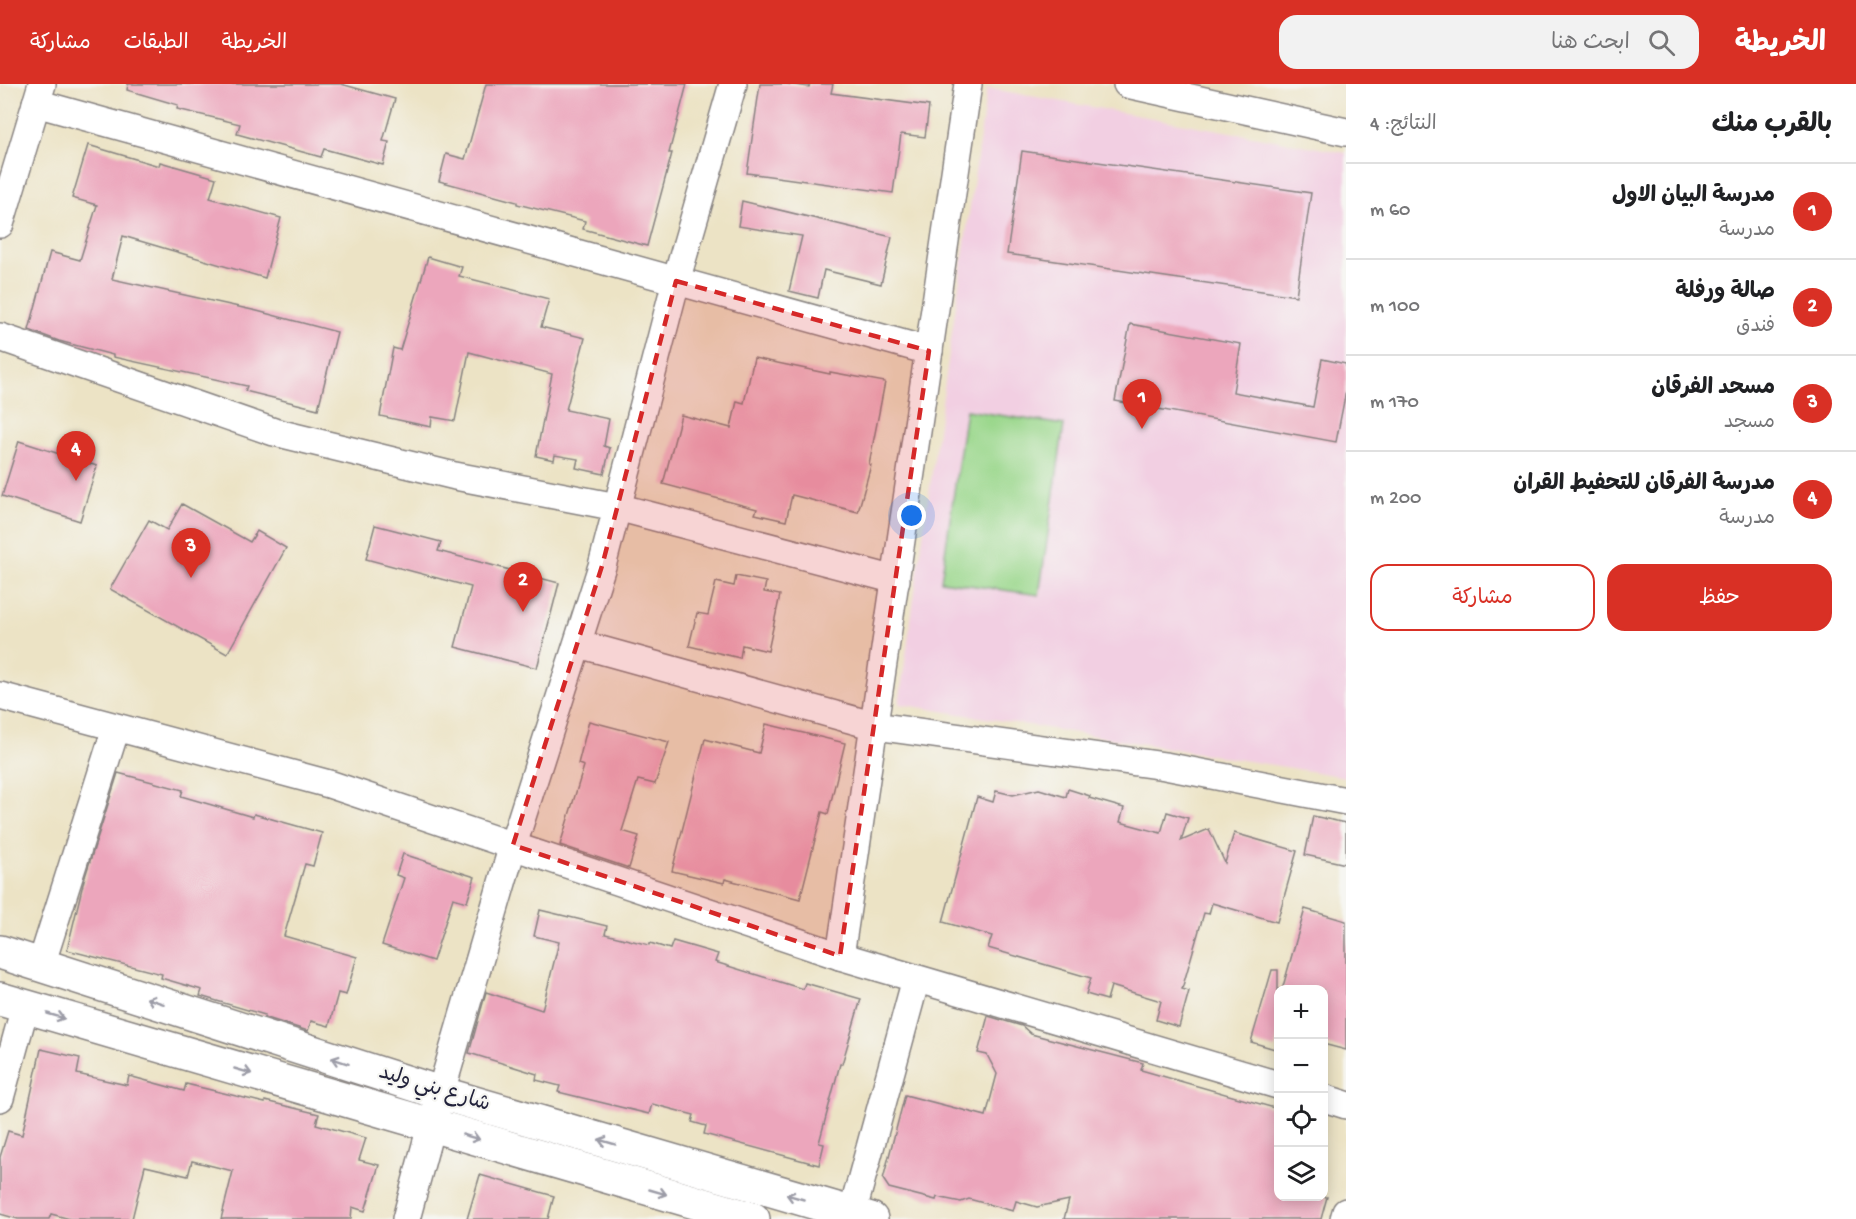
<!DOCTYPE html>
<html lang="ar">
<meta charset="utf-8">
<style>
:root{--surface:#fff;--page:#f2f2f2;--text:#202124;--muted:#757577;--line:#e0e0e0;--accent:#d93025}
body{margin:0;font-family:"Gochi Hand","Playpen Sans Arabic",sans-serif;background:var(--page);color:var(--text);direction:rtl}
.controls{position:absolute;right:18px;bottom:18px;display:grid;overflow:hidden;border-radius:12px;box-shadow:0 3px 15px #0003}
.controls button{width:54px;height:54px;display:grid;place-items:center;padding:0;border:0;border-bottom:2px solid var(--line);background:var(--surface);color:var(--text);font:30px sans-serif}
.you{position:absolute;left:912px;top:432px;width:21px;height:21px;margin:-15px;border:4px solid #fff;border-radius:50%;background:#1a73e8;box-shadow:0 0 0 9px #1a73e833}
.badge{display:grid;place-items:center;width:39px;height:39px;border-radius:50%;background:var(--accent);color:#fff;font-size:20px;font-weight:700}
.pin{position:absolute;translate:-50% -50px;filter:drop-shadow(0 2px 3px #0008)}
.pin::after{content:'';position:absolute;top:32px;width:21px;height:18px;background:inherit;clip-path:polygon(0 0,100% 0,50% 100%)}
.list{margin:0;padding:0;list-style:none}
h2{display:flex;justify-content:space-between;align-items:center;height:78px;margin:0;padding:0 24px;font-size:26px}
h2 small{font-size:20px;font-weight:400;color:var(--muted)}
.list li{display:grid;grid-template-columns:39px 1fr auto;gap:18px;align-items:center;box-sizing:border-box;height:96px;padding:0 24px;border-top:2px solid var(--line)}
.list b{display:block;font-size:22px;white-space:nowrap}
.list p{margin:0;font-size:20px;white-space:nowrap;color:var(--muted)}
.list em{font-size:20px;font-style:normal;color:var(--muted)}
.actions{display:flex;gap:12px;padding:18px 24px}
.actions a{flex:1;padding:14px 0;border:2px solid var(--accent);border-radius:18px;text-align:center;font-size:21px;color:var(--accent)}
.actions .main{background:var(--accent);color:#fff}
.icon{flex:none;width:33px;height:33px;fill:none;stroke:currentColor;stroke-width:2;stroke-linecap:round;stroke-linejoin:round}
.map{position:relative;flex:none;width:1346px;height:1135px;overflow:hidden;direction:ltr}
header{display:flex;align-items:center;gap:36px;box-sizing:border-box;height:84px;padding:0 30px;background:var(--accent);color:#fff}
header strong{font-size:28px}
nav{display:flex;gap:33px;margin-inline-start:auto;font-size:21px}
.search{width:420px;height:54px;background:var(--page);display:flex;align-items:center;gap:15px;box-sizing:border-box;padding:0 21px;border-radius:18px;color:var(--muted);font-size:22px}
main{display:flex}
aside{flex:1;background:var(--surface)}
.map>svg:first-child{display:block}
.built{fill:#f2cfe2}
.green{fill:#9ad78b;stroke:#5e7c63;stroke-width:1.5}
.building{fill:#eca6bc}
.lines{fill:none;stroke-linecap:round;stroke-linejoin:round}
.minor-casing{stroke:#878280;stroke-width:30}
.tertiary-casing{stroke:#878280;stroke-width:36}
.minor{stroke:#fff;stroke-width:27}
.tertiary{stroke:#fff;stroke-width:33}
.oneway{stroke:#9c9ca7}
.marked{fill:#d62828;fill-opacity:0.2;stroke:#d62828;stroke-width:4.5;stroke-dasharray:12 8;stroke-linejoin:round}
.labels{text-anchor:middle;dominant-baseline:central;stroke-width:4.5;stroke-linejoin:round;paint-order:stroke}
.street-label{font-size:21px;fill:#22223b;stroke:#f6f6f2}
</style>
<header>
<strong>الخريطة</strong>
<div class="search"><svg class="icon" aria-label="search" viewBox="0 0 24 24"><circle cx="10" cy="10" r="6"/><path d="M15 15l6 6"/></svg>ابحث هنا</div>
<nav><a>الخريطة</a><a>الطبقات</a><a>مشاركة</a></nav>
</header>
<main>
<aside>
<h2>بالقرب منك<small>النتائج: 4</small></h2>
<ul class="list">
<li><span class="badge">1</span><div><b>مدرسة البيان الاول</b><p>مدرسة</p></div><em>60 m</em></li>
<li><span class="badge">2</span><div><b>صالة ورفلة</b><p>فندق</p></div><em>100 m</em></li>
<li><span class="badge">3</span><div><b>مسحد الفرقان</b><p>مسجد</p></div><em>170 m</em></li>
<li><span class="badge">4</span><div><b>مدرسة الفرقان للتحفيط القران</b><p>مدرسة</p></div><em>200 m</em></li>
</ul>
<div class="actions"><a class="main">حفظ</a><a>مشاركة</a></div>
</aside>
<div class="map">
<svg width="1346" height="1135" viewBox="0 0 1346 1135">
<rect width="100%" height="100%" fill="#f6f6f2"/>
<filter id="ink" filterUnits="userSpaceOnUse"><feTurbulence type="fractalNoise" baseFrequency=".0167" numOctaves="2"/><feDisplacementMap in="SourceGraphic" scale="12" xChannelSelector="R" yChannelSelector="G"/><feConvolveMatrix kernelMatrix="1 2 1 2 8 2 1 2 1" color-interpolation-filters="sRGB"/></filter>
<filter id="wash" filterUnits="userSpaceOnUse"><feTurbulence type="fractalNoise" baseFrequency=".008" numOctaves="4" result="noise"/><feDisplacementMap in="SourceGraphic" scale="24" xChannelSelector="R" yChannelSelector="G"/><feGaussianBlur stdDeviation="1.35" result="paint"/><feColorMatrix in="noise" values="0 0 0 0 0 0 0 0 0 0 0 0 0 0 0 0 0 1.4 0 .05"/><feComposite in="paint" operator="in"/></filter>
<g filter="url(#wash)">
<rect width="100%" height="100%" fill="#ece3c5"/>
<!-- built -->
<path class="built" d="M987,4L1346,69V693L899,620Z"/>
<!-- green -->
<path class="green" d="M966,326L1064,341L1039,511L941,497Z"/>
<g id="blocks">
<!-- building -->
<g class="building">
<path d="M128,0H341L395,15L383,57L389,58L383,81L324,65L321,73L237,50L240,40L177,25L178,21L127,6Z"/>
<path d="M486,0H687L669,69H672L647,162L583,145L585,137L517,120V118L439,97L446,70L465,75Z"/>
<path d="M760,0H786L809,3L810,0H833L831,9L929,22L925,53L901,50L893,109L747,89Z"/>
<path d="M88,61L159,82L160,78L216,94L210,114L281,134L265,194L123,152L112,195L257,227L337,248L318,325L245,307L247,302L113,273V271L59,257L29,246L50,168L80,176L97,121L72,114Z"/>
<path d="M1022,67L1311,109L1296,212L1007,170Z"/>
<path d="M742,117L892,153L881,200L824,186L818,214L789,207L802,152L738,142Z"/>
<path d="M428,173L462,183L459,192L549,215L541,243L585,254L566,326L609,335L604,362L610,364L604,390L576,384L578,375L555,371L554,376L536,372L552,290L469,268L455,337L432,333L431,343L380,332L393,264L400,266Z"/>
<path d="M1130,240L1241,260L1233,308L1313,323L1322,275L1346,280V307L1336,358L1115,317Z"/>
<path d="M754,274L830,290V288L885,298L869,380L871,381L858,428L792,411L786,437L755,430L757,425L663,400L681,331L731,344L737,317L744,319Z"/>
<path d="M19,357L97,382L80,437L2,412Z"/>
<path d="M182,420L250,458L257,447L286,464L227,570L110,505L149,436L167,446Z"/>
<path d="M375,441L441,458L438,467L559,499L537,584L455,563L471,503L366,475Z"/>
<path d="M736,492L766,498L764,508L780,511L768,567L742,561L740,574L689,562L697,529L708,531L716,498L734,502Z"/>
<path d="M589,637L669,658L655,700L638,696L622,747L639,752L629,784L560,761L584,682L578,680Z"/>
<path d="M766,640L845,659L828,730L822,728L800,815L725,795L724,799L672,787L705,655L759,669Z"/>
<path d="M118,689L183,706L181,712L253,733L254,730L322,749L313,782L305,780L284,852L357,873L346,911L338,909L329,942L311,937L308,947L264,933L265,931L200,912L202,906L161,894L162,890L67,866L84,796Z"/>
<path d="M1039,705L1066,713L1068,705L1090,712L1089,714L1124,724L1120,738L1161,749L1167,728L1188,734L1181,757L1209,745L1225,779L1234,749L1297,767L1277,838L1212,819L1209,830L1204,829L1182,905L1189,907L1179,943L1156,936L1161,917L1111,902L1107,916L1086,910L1091,894L988,864L992,852L943,838L977,713L993,718L996,707L1013,711Z"/>
<path d="M1313,732L1346,739V780L1305,771Z"/>
<path d="M403,770L475,793L467,818L453,814L433,877L382,861L404,794L396,791Z"/>
<path d="M1305,825L1346,837V966L1323,960V906H1282Z"/>
<path d="M540,826L607,842L605,850L649,861L650,859L670,865L673,857L718,870L715,878L803,905L805,899L861,915L842,980H840L819,1059L824,1060L819,1081L704,1050L706,1042L692,1038L694,1031L652,1020L649,1030L558,1008L560,1002L536,996L537,990L469,969L486,908L542,926L559,858L534,852Z"/>
<path d="M1272,886H1278V951L1275,965L1251,958Z"/>
<path d="M988,932L1022,942L1031,950L1143,979L1141,986L1278,1025V1113H1327L1321,1135H1064L1069,1116L1037,1123L1016,1117L1013,1127L969,1115L961,1118L937,1113L936,1116L889,1104L883,1095L905,1011L986,1032L997,990L987,971L978,969Z"/>
<path d="M41,965L80,974L77,990L127,1001L129,992L184,1007L186,1000L265,1019V1017L319,1030L316,1040L366,1054L359,1076L379,1081L365,1127L352,1123L351,1135H221L233,1087L192,1077L188,1092L145,1082L132,1135H70L51,1130L49,1135H18L0,1130V1073L8,1047L22,1051Z"/>
<path d="M480,1091L554,1112L548,1135H467Z"/>
</g>
</g>
</g>
<g filter="url(#ink)">
<use href="#blocks" fill-opacity="0" stroke="#878280" stroke-width="1.5"/>
<g class="lines">
<defs>
<g id="minor">
<path d="M1127,0L1346,48"/>
<path d="M36,19L929,267"/>
<path d="M0,140L42,0"/>
<path d="M0,253L274,348L455,392L617,423L896,496"/>
<path d="M579,560L875,642L1165,682L1346,717"/>
<path d="M0,612L329,700L840,872L1278,1001"/>
<path d="M840,872L968,0"/>
<path d="M41,881L116,644"/>
<path d="M0,1014L25,923"/>
<path d="M1324,1014L1346,1021"/>
<path d="M852,1130L916,895"/>
<path d="M406,1135L431,1042L513,761L602,482L676,197L733,0"/>
<path d="M1344,1135L1346,1128"/>
</g>
<g id="tertiary">
<path d="M0,868L440,1009L871,1135"/>
<path d="M0,915L753,1135"/>
</g>
</defs>
<!-- minor casing -->
<use href="#minor" class="minor-casing"/>
<!-- tertiary casing -->
<use href="#tertiary" class="tertiary-casing"/>
<!-- minor -->
<use href="#minor" class="minor"/>
<!-- tertiary -->
<use href="#tertiary" class="tertiary"/>
</g>
<!-- one-way arrows -->
<defs><path id="oneway-shaft" d="M-6 0H5M1.5-3L5.5 0L1.5 3" fill="none" stroke-width="1.6" stroke-linecap="round" stroke-linejoin="round" transform="scale(1.5)"/></defs>
<g class="oneway">
<use href="#oneway-shaft" transform="translate(155 917) rotate(-162)"/>
<use href="#oneway-shaft" transform="translate(56 932) rotate(16)"/>
<use href="#oneway-shaft" transform="translate(340 977) rotate(-162)"/>
<use href="#oneway-shaft" transform="translate(243 987) rotate(16)"/>
<use href="#oneway-shaft" transform="translate(471 1053) rotate(16)"/>
<use href="#oneway-shaft" transform="translate(607 1058) rotate(-164)"/>
<use href="#oneway-shaft" transform="translate(658 1108) rotate(16)"/>
<use href="#oneway-shaft" transform="translate(795 1113) rotate(-164)"/>
</g>
</g>
<!-- marked area -->
<path class="marked" d="M676,197L929,267L840,872L513,761L602,482Z"/>
<g class="labels">
<!-- street labels -->
<g class="street-label">
<text transform="translate(434 1006) rotate(17)">شارع بني وليد</text>
</g>
</g>
</svg>
<div class="controls">
<button>+</button>
<button>−</button>
<button><svg class="icon" aria-label="locate" viewBox="0 0 24 24"><circle cx="12" cy="12" r="6"/><path d="M12 2v4M12 18v4M2 12h4M18 12h4"/></svg></button>
<button><svg class="icon" aria-label="layers" viewBox="0 0 24 24"><path d="M12 4l9 5-9 5-9-5zM3 14l9 5 9-5"/></svg></button>
</div>
<div class="you"></div>
<div class="pin badge" style="left:1142px;top:345px">1</div>
<div class="pin badge" style="left:523px;top:528px">2</div>
<div class="pin badge" style="left:191px;top:494px">3</div>
<div class="pin badge" style="left:76px;top:397px">4</div>
</div>
</main>
